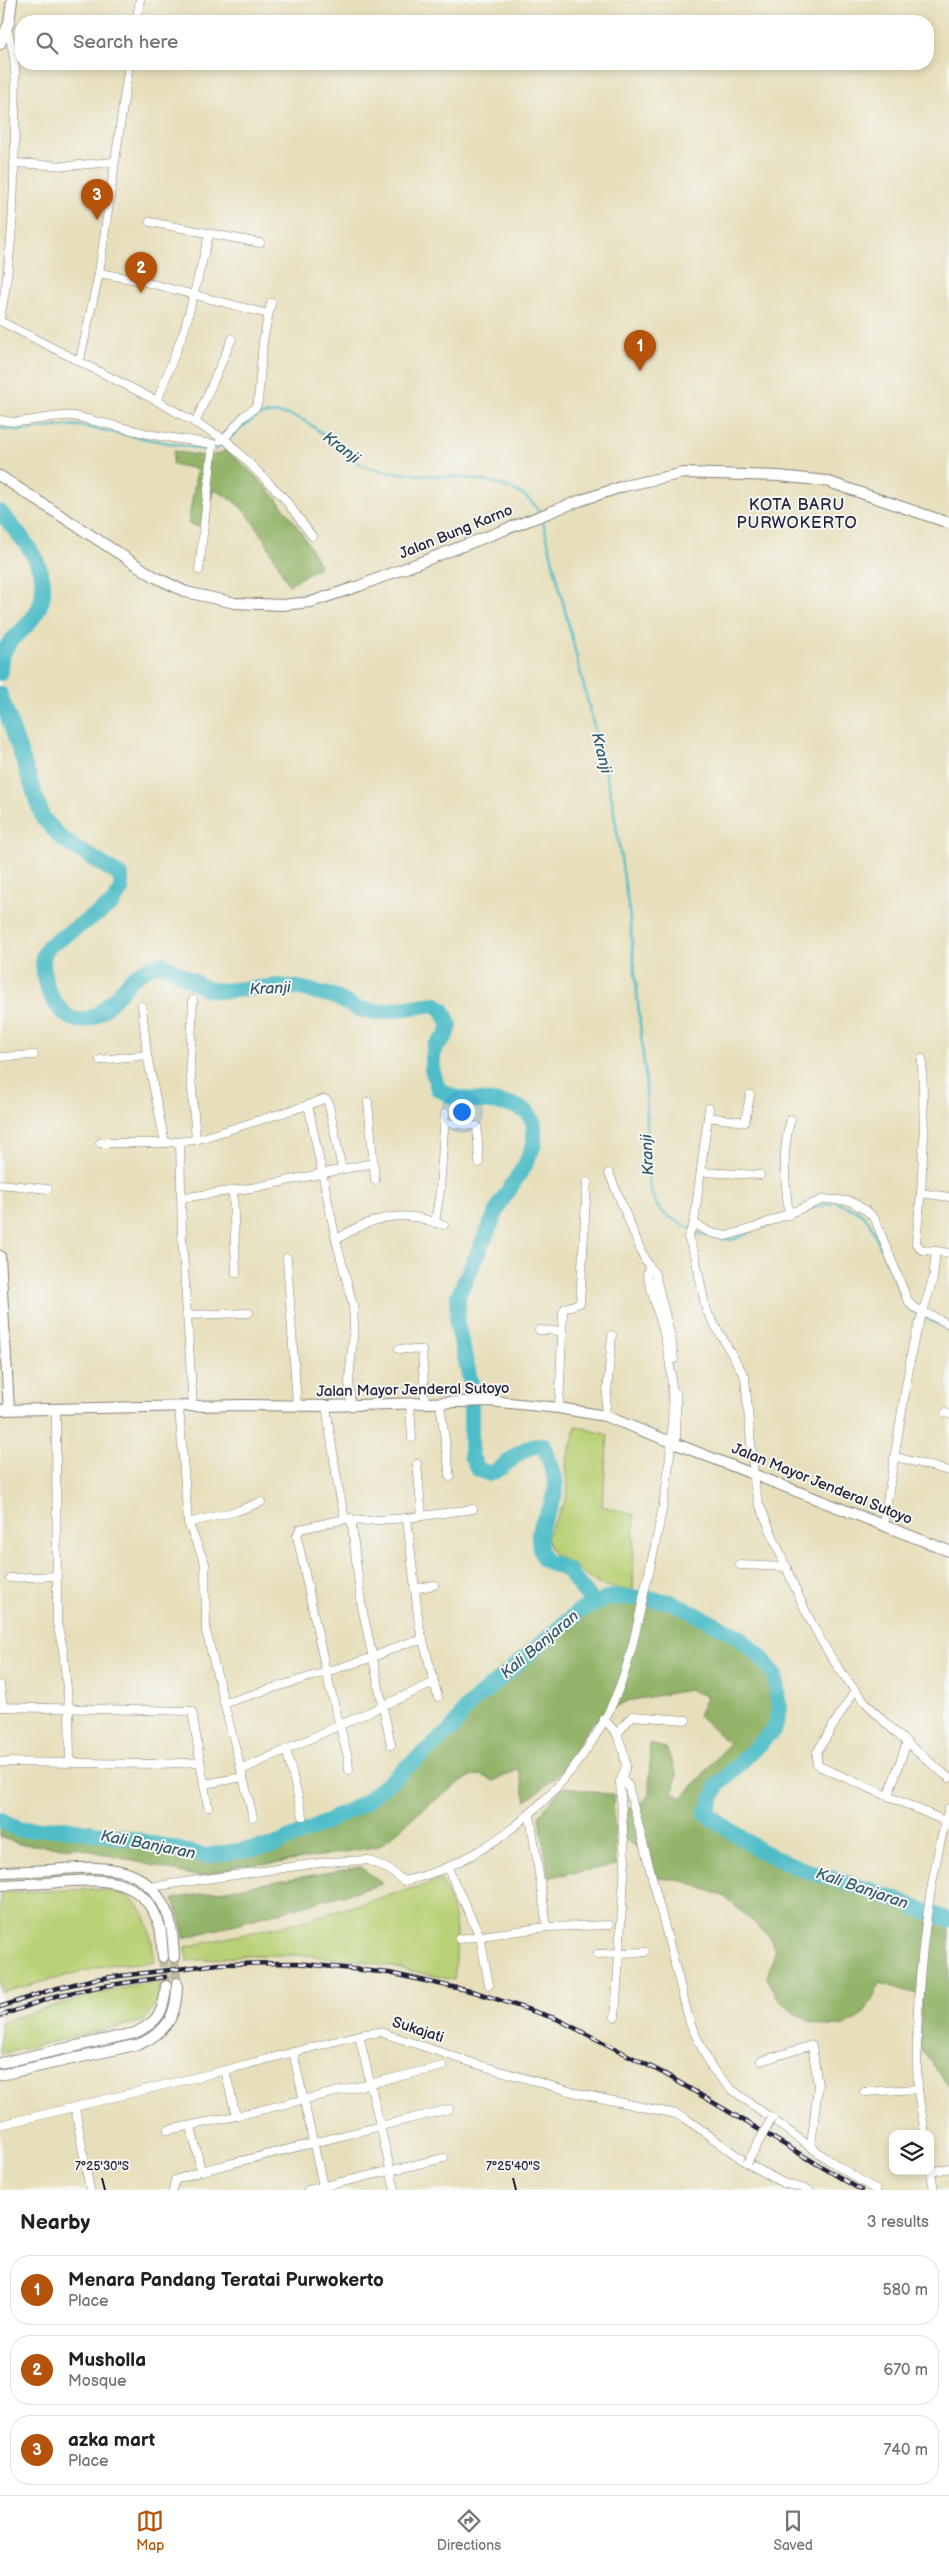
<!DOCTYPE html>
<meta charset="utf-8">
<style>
:root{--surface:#fff;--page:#f2f2f2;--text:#202124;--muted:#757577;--line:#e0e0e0;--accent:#b45309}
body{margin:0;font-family:"Balsamiq Sans",sans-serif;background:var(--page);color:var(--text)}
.controls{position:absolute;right:15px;bottom:15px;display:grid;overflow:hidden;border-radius:10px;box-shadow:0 2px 8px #0003}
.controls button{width:45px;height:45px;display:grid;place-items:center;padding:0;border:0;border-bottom:1px solid var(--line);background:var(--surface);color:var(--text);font:25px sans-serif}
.you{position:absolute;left:461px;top:1111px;width:18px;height:18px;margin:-12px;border:4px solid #fff;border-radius:50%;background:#1a73e8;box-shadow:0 0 0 8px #1a73e833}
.badge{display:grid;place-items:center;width:32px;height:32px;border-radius:50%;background:var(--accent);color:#fff;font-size:16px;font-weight:700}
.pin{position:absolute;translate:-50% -41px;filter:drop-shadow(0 1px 2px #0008)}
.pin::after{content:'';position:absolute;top:26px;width:18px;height:15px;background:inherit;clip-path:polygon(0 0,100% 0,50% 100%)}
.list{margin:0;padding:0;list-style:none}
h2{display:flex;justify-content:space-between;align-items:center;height:65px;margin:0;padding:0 20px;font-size:21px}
h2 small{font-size:16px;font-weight:400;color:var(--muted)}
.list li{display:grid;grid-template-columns:32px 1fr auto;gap:15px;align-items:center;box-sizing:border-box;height:70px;margin:0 10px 10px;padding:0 10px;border:1px solid var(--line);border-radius:20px}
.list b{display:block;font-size:19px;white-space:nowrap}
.list p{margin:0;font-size:16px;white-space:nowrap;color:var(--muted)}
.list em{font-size:16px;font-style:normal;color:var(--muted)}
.icon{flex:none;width:28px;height:28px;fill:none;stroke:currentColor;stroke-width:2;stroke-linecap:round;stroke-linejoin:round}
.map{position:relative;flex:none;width:949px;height:2190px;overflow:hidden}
.search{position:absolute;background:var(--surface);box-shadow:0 2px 8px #0003;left:15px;right:15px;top:15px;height:55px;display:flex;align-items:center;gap:12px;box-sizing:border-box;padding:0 18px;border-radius:20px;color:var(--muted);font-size:19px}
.sheet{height:305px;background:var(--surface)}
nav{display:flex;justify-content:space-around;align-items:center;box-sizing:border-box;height:70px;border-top:1px solid var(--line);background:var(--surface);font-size:14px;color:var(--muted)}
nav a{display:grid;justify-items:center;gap:2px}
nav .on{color:var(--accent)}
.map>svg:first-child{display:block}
.green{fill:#b9d176;stroke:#6e7a58}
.forest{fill:#92b367;stroke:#5a6a51}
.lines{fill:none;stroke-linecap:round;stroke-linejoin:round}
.stream{stroke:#4fbdc8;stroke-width:2.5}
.river{stroke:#4fbdc8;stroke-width:16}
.secondary-tunnel{stroke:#c0b9a1;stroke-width:10;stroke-dasharray:10 5;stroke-linecap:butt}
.street-casing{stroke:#84807b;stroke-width:9}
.secondary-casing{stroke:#84807b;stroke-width:12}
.street{stroke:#fff;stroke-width:8}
.secondary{stroke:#fff;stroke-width:10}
.rail-casing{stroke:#22223b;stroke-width:4.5}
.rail{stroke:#f6f6f2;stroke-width:2.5;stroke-dasharray:8;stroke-linecap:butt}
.street-bridge-casing{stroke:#84807b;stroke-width:9;stroke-linecap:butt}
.street-bridge{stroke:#fff;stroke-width:8}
.ticks{fill:none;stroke:#22223b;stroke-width:2}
.labels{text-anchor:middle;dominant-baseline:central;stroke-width:4;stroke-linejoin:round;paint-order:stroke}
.street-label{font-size:15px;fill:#22223b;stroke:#f6f6f2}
.water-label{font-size:16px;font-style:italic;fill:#32586c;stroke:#f6f6f2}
.neighbourhood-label{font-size:16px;letter-spacing:1px;fill:#22223b;stroke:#f6f6f2}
.ticks-label{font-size:12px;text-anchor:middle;fill:#22223b;stroke:#f6f6f2;stroke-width:4;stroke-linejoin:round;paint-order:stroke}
</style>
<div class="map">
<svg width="949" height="2190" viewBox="0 0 949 2190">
<rect width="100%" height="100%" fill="#f6f6f2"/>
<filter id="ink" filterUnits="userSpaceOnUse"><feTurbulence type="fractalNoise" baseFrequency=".02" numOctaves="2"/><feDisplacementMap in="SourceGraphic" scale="10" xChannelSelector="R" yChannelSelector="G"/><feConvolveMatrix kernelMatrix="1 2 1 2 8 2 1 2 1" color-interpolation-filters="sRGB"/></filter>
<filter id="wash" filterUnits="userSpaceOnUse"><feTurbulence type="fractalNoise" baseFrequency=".0096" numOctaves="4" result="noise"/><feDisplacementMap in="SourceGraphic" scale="20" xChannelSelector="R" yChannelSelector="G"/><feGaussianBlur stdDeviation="1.12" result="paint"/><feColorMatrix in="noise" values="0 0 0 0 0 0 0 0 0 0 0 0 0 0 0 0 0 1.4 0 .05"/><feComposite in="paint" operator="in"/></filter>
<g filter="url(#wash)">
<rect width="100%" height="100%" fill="#e7dfbb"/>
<!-- green -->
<g class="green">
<path d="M576,1426L608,1435L602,1506L634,1515L633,1592L598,1584L568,1562L553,1554L546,1537L566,1500L568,1486L566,1464Z"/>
<path d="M441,1880C459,1916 458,1942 454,1980L369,1962L304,1955H257L187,1961L186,1947L302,1921Z"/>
<path d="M89,1889C145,1891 147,1913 155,1962L107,1965L0,1993V1893Z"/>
<path d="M160,1981L158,2001L144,2021L0,2054V2023C52,2005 105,1990 160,1981Z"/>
</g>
<!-- forest -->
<g class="forest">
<path d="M225,450C266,482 297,519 320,566L289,585C269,550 253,504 213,490L206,528L188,524L197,469L172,464L174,451C190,453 211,461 225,450Z"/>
<path d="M611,1597L645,1598L672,1602L736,1635L761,1657L775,1675L779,1709L775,1728L717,1786L707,1814L761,1851L804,1870L867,1889L949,1920V2087L920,2048L921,1995L879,1983C874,1997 867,2013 854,2021C829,2036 794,2017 778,1998C773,1992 770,1984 767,1977L775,1952L770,1937L725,1897L684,1881L651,1877L647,1853L624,1839V1811L643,1802L649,1795L650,1744L666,1748L677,1775L673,1791L682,1798L729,1744L698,1715L707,1696L689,1690L627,1701L614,1708L590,1725L560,1774L526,1801L519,1769L494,1781L482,1775L469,1777L428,1805L380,1846L278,1863L241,1865L200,1877L79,1848L20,1844L0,1837V1820L19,1830L63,1828L137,1840L205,1856L272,1846L314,1828L364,1803L452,1729L467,1707L579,1611Z"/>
<path d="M562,1787L613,1795L616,1865L549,1877L539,1816Z"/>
<path d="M360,1867L383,1884L184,1938L181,1920L173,1899Z"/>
</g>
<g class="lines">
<!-- stream -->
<g class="stream">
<path d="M0,428C30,435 51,424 80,426L210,451"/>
<path d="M229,439C251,421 255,409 288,415C321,421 338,458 370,468C417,482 513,465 540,513"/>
<path d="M215,450L224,442"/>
<path d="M542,518L612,799L629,911L646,1085L648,1177L652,1194L657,1206L667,1216L701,1234L732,1240L751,1232"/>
<path d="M838,1203L860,1212L870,1223L907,1308L949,1330"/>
<path d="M811,1208L833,1203"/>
</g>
<!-- river -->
<g class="river">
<path d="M0,512C26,542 62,581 32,619C15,641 1,641 0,673"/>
<path d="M0,694L43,818L61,838L121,876V890L112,904L49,946L43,956C43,978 45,991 60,1009C87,1041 114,997 132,979C141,970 150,966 162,963L206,989L223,991L278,986L299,988L333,996L358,1009L377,1012L435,1004L443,1010L450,1026L445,1037L434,1048L432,1069L438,1089L453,1097L513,1105L527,1112L534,1124V1144L525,1165L501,1202L458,1296L457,1324L471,1383V1456L478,1469L489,1474C511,1466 516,1446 544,1445C547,1457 556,1474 556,1486C554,1517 528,1522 544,1560L567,1570L594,1604"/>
<path d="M0,1820L19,1830L63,1828L137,1840L205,1856L272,1846L314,1828L364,1803L452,1729L467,1707L579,1611L611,1597L645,1598L672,1602L736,1635L761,1657L775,1675L779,1709L775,1728L717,1786L706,1814L761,1851L804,1870L867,1889L949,1920"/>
</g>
</g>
</g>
<g filter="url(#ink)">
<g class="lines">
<!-- secondary-tunnel -->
<g class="secondary-tunnel">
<path d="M163,1957L166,1986"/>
<path d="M174,1957L177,1983"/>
</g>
<defs>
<g id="street">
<path d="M136,21L140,0"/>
<path d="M14,163L67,166L113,162"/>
<path d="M150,222L260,243"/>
<path d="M99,273L137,280L268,314"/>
<path d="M0,318C13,257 14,194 15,131C15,97 19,62 7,29"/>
<path d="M0,321L157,401L226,440L284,498L312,536"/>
<path d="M80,360L99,273L129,64"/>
<path d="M157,401L185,328L209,235"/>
<path d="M0,420C26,426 48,414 74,416L153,435L213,444L199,570"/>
<path d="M195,423L232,339"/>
<path d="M220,440L224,439L244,416L256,407L258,401L263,341L271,303"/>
<path d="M193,1000L190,1064L196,1140"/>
<path d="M142,1006L147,1055L165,1143"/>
<path d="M0,1057L34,1055"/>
<path d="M100,1060L147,1055"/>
<path d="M368,1102L375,1180"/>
<path d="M308,1105L324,1099L328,1101L342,1169"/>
<path d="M709,1108L694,1223L688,1237L695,1256L706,1310L745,1377L755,1488L759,1504C787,1567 810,1636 855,1690C882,1723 916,1751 949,1778"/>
<path d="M708,1117L745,1122L750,1095"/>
<path d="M445,1123L477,1126L479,1163"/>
<path d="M180,1142L182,1236L193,1407"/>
<path d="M100,1143H165L196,1140L308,1105L336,1240L353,1305L354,1326L349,1381L351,1405"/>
<path d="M701,1172L760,1175"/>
<path d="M609,1173L644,1258L655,1274L671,1337L674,1359"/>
<path d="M0,1184L48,1189"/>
<path d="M233,1190L236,1273"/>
<path d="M921,1193L949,1197"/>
<path d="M181,1198L257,1187L373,1163"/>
<path d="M789,1215C785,1182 781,1150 791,1119"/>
<path d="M435,1223L440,1191L445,1113"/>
<path d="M694,1223L711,1233L726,1236L756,1227L824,1199L850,1201L867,1211L875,1219L907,1299L913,1307L949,1324"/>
<path d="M336,1240C358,1225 386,1213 414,1217C424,1218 434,1223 444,1225"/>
<path d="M936,1251L949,1253"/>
<path d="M287,1258L297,1405"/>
<path d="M186,1315L249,1313"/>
<path d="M539,1330L562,1331"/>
<path d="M399,1349L422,1350L425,1403"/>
<path d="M676,1393V1444"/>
<path d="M440,1403L450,1477"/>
<path d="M410,1404L412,1438"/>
<path d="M326,1406L338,1486L345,1519L364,1521L407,1518L473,1509"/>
<path d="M179,1407L188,1523L205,1563L206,1631L253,1817"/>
<path d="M559,1408L563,1312L565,1308L580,1303L587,1182"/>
<path d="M56,1409L57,1624L63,1649L69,1709L70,1761"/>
<path d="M945,1413L949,1414"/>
<path d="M605,1416L612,1335"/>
<path d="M896,1457L949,1471"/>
<path d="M417,1464L422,1516"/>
<path d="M351,1518L361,1602L391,1745"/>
<path d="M407,1518L419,1625L438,1697"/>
<path d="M345,1519L300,1529L297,1536L326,1672L348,1758L349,1770"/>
<path d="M188,1523L237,1511L261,1502"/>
<path d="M883,1526L913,1344L933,1279L936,1251L922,1250L916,1243L921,1193L924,1135L922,1059"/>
<path d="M740,1565L787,1567"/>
<path d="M10,1578L56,1576"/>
<path d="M414,1589L434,1585"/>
<path d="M0,1685L3,1707"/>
<path d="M855,1690L817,1752V1764L821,1767L945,1821"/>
<path d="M225,1703L371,1658L404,1644L423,1640"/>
<path d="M0,1707L192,1711L204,1784L243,1777"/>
<path d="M604,1719L617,1734L623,1750L626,1766L620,1782L625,1861L615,2017"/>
<path d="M617,1734L632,1716L686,1720"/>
<path d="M286,1749L303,1816"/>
<path d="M0,1762L159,1764L200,1762"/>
<path d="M241,1770L433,1683"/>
<path d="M620,1782H625L628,1785L690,2023L711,2067L731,2089L830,2161L876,2190"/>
<path d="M204,1784L208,1807"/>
<path d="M888,1796L907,1742"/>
<path d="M530,1815L547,1927"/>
<path d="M448,1869L480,1936L489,1985"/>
<path d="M150,1887L326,1862L368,1860L388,1869L404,1881C494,1862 583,1779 617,1693C633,1655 639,1613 649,1572C664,1508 677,1440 671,1374C668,1340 656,1307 647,1275L649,1266"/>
<path d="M459,1939L547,1927L609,1925"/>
<path d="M597,1954L645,1952"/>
<path d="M359,2035L395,2190"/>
<path d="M293,2052L323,2186"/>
<path d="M761,2061L812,2045L818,2086L811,2146"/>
<path d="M225,2070L236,2116"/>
<path d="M864,2092L918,2089"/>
<path d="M75,2108L90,2190"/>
<path d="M0,2125L222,2071L359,2035L380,2032L476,2064L576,2093L676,2114L685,2118L747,2163L783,2183L809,2190"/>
<path d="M191,2126L201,2171"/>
<path d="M168,2130L236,2116L443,2066"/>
<path d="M925,2134C923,2119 919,2104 918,2088C913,2003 926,1891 949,1808"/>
<path d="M930,2167L934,2190"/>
<path d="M931,2172L949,2168"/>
<path d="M173,2190L175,2180L201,2171L449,2109"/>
<path d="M308,2190L444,2158"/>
</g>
<g id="secondary">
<path d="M0,44L9,23L12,0"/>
<path d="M0,476L155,577L186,592L235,603L282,605L311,602L359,586L579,501L624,486L684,473L779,476L826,481L949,523"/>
<path d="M0,1256L9,1409"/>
<path d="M0,1410L243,1405L326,1406L490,1401L559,1408L605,1416L949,1551"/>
<path d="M0,1872C20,1871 41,1871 62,1869C109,1866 150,1865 169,1918C173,1930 173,1945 174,1957"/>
<path d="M0,1885C19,1884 39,1884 58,1882C101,1879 144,1875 160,1927C162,1936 162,1948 163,1957"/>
<path d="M0,2063L135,2033C159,2021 164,2012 166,1986"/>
<path d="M0,2075L140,2044C169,2030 177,2015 177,1983"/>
</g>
</defs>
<!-- street casing -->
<use href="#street" class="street-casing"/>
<!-- secondary casing -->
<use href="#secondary" class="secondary-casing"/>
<!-- street -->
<use href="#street" class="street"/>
<!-- secondary -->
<use href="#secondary" class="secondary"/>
<defs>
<g id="rail">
<path d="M0,2007L54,1989L95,1979L219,1964L296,1963L389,1973L475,1992L557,2019L665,2074L861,2190"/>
<path d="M0,2016L56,1996L97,1987L165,1977"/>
</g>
</defs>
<!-- rail casing -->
<use href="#rail" class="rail-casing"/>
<!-- rail -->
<use href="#rail" class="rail"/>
<defs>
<path id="street-bridge" d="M747,2163L772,2118"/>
</defs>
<!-- street-bridge casing -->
<use href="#street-bridge" class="street-bridge-casing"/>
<!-- street-bridge -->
<use href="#street-bridge" class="street-bridge"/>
</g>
</g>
<!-- ticks -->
<path class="ticks" d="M102,2178L105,2190M513,2178L516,2190"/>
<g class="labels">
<!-- street labels -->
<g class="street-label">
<text transform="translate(456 532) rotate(-22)">Jalan Bung Karno</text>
<text transform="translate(413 1390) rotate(-1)">Jalan Mayor Jenderal Sutoyo</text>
<text transform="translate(822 1484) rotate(22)">Jalan Mayor Jenderal Sutoyo</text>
<text transform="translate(418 2030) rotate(18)">Sukajati</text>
</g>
<!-- water labels -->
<g class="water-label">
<text transform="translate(341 448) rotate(37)">Kranji</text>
<text transform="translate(601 753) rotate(76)">Kranji</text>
<text transform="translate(270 989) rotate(-3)">Kranji</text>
<text transform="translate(648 1155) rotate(-93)">Kranji</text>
<text transform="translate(540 1645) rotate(-40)">Kali Banjaran</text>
<text transform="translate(148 1845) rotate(11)">Kali Banjaran</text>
<text transform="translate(862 1889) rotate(19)">Kali Banjaran</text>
</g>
<!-- neighbourhood labels -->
<g class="neighbourhood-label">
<text x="797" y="505">KOTA BARU<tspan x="797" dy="18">PURWOKERTO</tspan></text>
</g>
</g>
<g class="ticks-label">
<text x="102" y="2170">7°25'30"S</text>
<text x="513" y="2170">7°25'40"S</text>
</g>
</svg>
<div class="controls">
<button><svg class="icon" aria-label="layers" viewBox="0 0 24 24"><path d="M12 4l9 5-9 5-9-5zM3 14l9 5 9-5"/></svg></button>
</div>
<div class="you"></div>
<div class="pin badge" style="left:640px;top:371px">1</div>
<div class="pin badge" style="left:141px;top:293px">2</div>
<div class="pin badge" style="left:97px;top:220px">3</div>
<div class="search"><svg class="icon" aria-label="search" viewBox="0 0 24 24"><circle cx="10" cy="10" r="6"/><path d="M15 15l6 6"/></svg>Search here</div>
</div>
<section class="sheet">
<h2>Nearby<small>3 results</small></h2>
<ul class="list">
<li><span class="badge">1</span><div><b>Menara Pandang Teratai Purwokerto</b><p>Place</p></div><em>580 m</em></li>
<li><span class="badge">2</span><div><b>Musholla</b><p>Mosque</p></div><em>670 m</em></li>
<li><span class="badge">3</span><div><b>azka mart</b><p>Place</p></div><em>740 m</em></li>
</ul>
</section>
<nav>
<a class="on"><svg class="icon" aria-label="map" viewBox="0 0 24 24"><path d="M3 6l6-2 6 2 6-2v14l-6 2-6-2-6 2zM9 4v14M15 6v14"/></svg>Map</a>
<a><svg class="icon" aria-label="directions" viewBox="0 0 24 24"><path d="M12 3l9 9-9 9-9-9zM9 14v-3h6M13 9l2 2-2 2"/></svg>Directions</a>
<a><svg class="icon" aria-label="saved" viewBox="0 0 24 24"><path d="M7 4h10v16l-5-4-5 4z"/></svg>Saved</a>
</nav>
